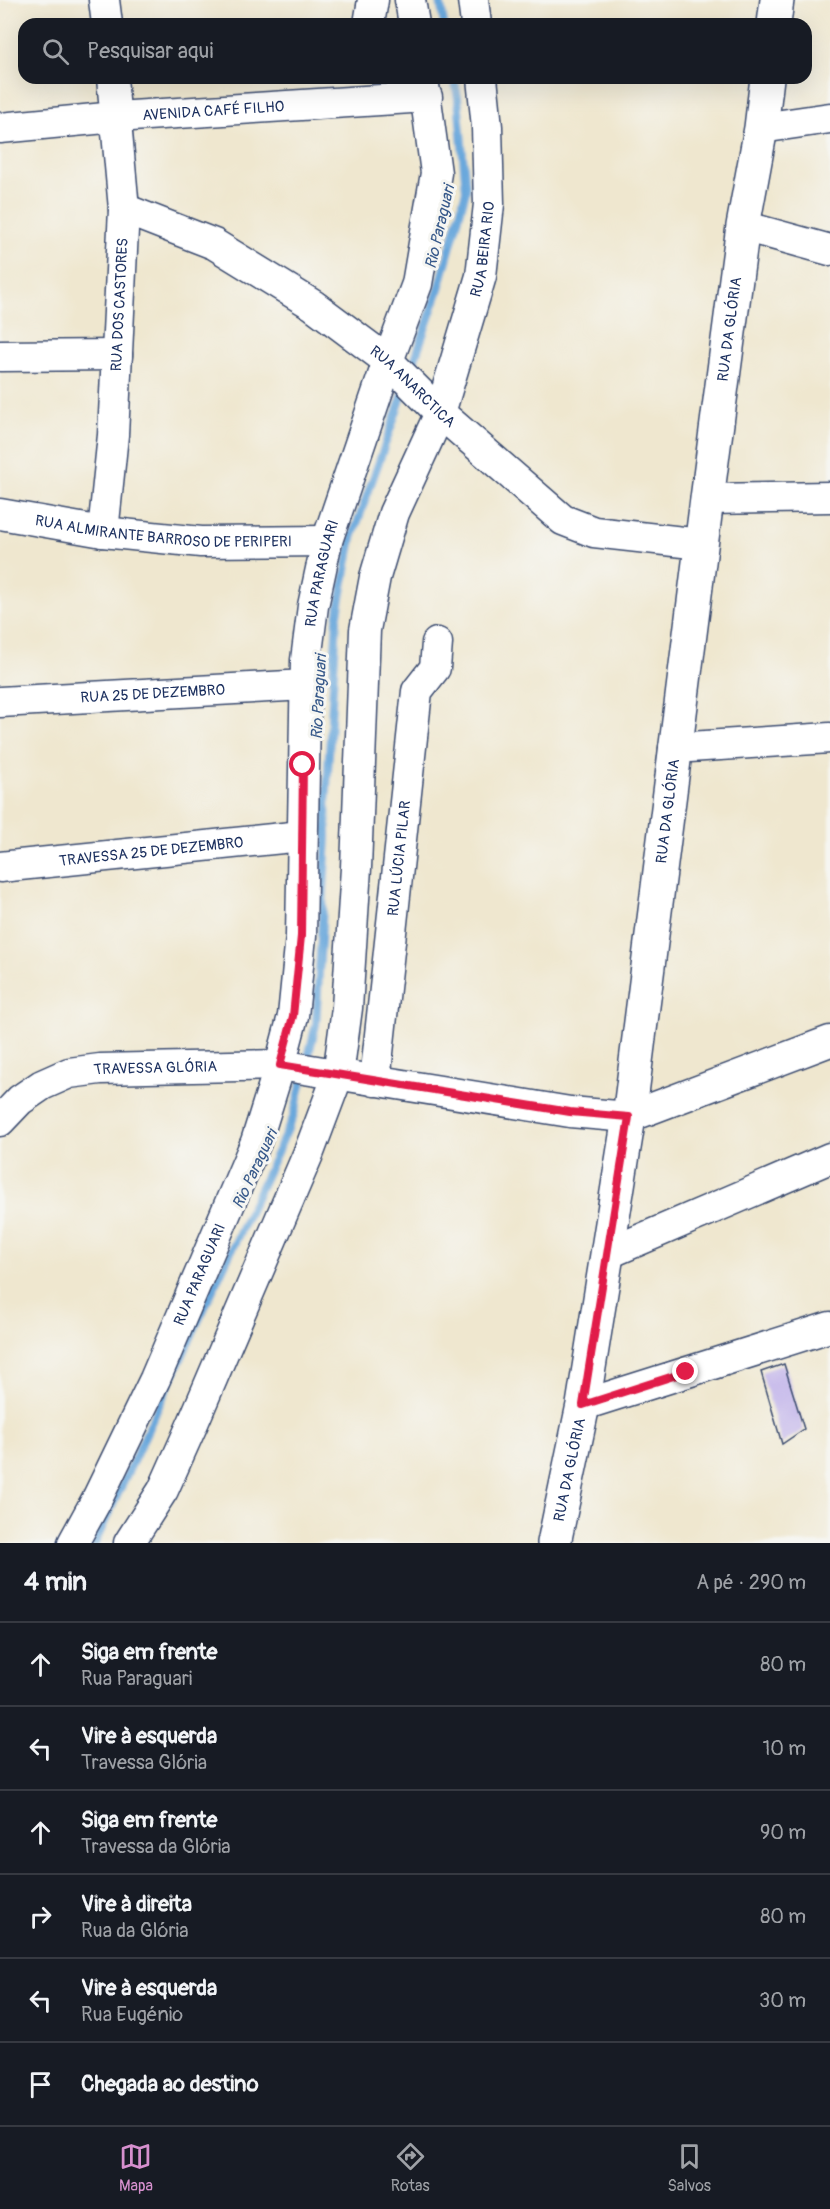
<!DOCTYPE html>
<html lang="pt">
<meta charset="utf-8">
<style>
:root{--surface:#171b24;--page:#20242c;--text:#f1f3f6;--muted:#9ea1a6;--line:#363941;--accent:#d690ce}
body{margin:0;font-family:Pangolin,sans-serif;background:var(--page);color:var(--text)}
.stop{position:absolute;width:18px;height:18px;margin:-14px;border:4px solid #e11d48;border-radius:50%;background:#fff}
.stop.end{background:#e11d48;border-color:#fff;box-shadow:0 2px 6px #0008}
.list{margin:0;padding:0;list-style:none}
h2{display:flex;justify-content:space-between;align-items:center;height:78px;margin:0;padding:0 24px;font-size:26px}
h2 small{font-size:20px;font-weight:400;color:var(--muted)}
.list li{display:grid;grid-template-columns:39px 1fr auto;gap:18px;align-items:center;box-sizing:border-box;height:84px;padding:0 24px;border-top:2px solid var(--line)}
.list b{display:block;font-size:22px;white-space:nowrap}
.list p{margin:0;font-size:20px;white-space:nowrap;color:var(--muted)}
.list em{font-size:20px;font-style:normal;color:var(--muted)}
.icon{flex:none;width:33px;height:33px;fill:none;stroke:currentColor;stroke-width:2;stroke-linecap:round;stroke-linejoin:round}
.map{position:relative;flex:none;width:830px;height:1543px;overflow:hidden}
.search{position:absolute;background:var(--surface);box-shadow:0 6px 24px #0002;left:18px;right:18px;top:18px;height:66px;display:flex;align-items:center;gap:15px;box-sizing:border-box;padding:0 21px;border-radius:18px;color:var(--muted);font-size:22px}
.sheet{height:582px;background:var(--surface)}
nav{display:flex;justify-content:space-around;align-items:center;box-sizing:border-box;height:84px;border-top:2px solid var(--line);background:var(--surface);font-size:16px;color:var(--muted)}
nav a{display:grid;justify-items:center;gap:3px}
nav .on{color:var(--accent)}
.map>svg:first-child{display:block}
.lines{fill:none;stroke-linecap:round;stroke-linejoin:round}
.stream{stroke:#6ba8dc;stroke-width:8}
.building{fill:#b9a9e9}
.minor-casing{stroke:#3b4b6f;stroke-width:33}
.major-casing{stroke:#3b4b6f;stroke-width:36}
.minor{stroke:#fff;stroke-width:30}
.major{stroke:#fff;stroke-width:33}
.route{stroke:#e11d48;stroke-width:8}
.labels{text-anchor:middle;dominant-baseline:central;stroke-width:6;stroke-linejoin:round;paint-order:stroke}
.street-label{font-size:15px;fill:#1b2f5e;stroke:#f6f6f2}
.water-label{font-size:16px;font-style:italic;fill:#37598a;stroke:#f6f6f2}
</style>
<div class="map">
<svg width="830" height="1543" viewBox="0 0 830 1543">
<rect width="100%" height="100%" fill="#f6f6f2"/>
<filter id="ink" filterUnits="userSpaceOnUse"><feTurbulence type="fractalNoise" baseFrequency=".0167" numOctaves="2"/><feDisplacementMap in="SourceGraphic" scale="12" xChannelSelector="R" yChannelSelector="G"/><feConvolveMatrix kernelMatrix="1 2 1 2 8 2 1 2 1" color-interpolation-filters="sRGB"/></filter>
<filter id="wash" filterUnits="userSpaceOnUse"><feTurbulence type="fractalNoise" baseFrequency=".008" numOctaves="4" result="noise"/><feDisplacementMap in="SourceGraphic" scale="24" xChannelSelector="R" yChannelSelector="G"/><feGaussianBlur stdDeviation="1.35" result="paint"/><feColorMatrix in="noise" values="0 0 0 0 0 0 0 0 0 0 0 0 0 0 0 0 0 1.4 0 .05"/><feComposite in="paint" operator="in"/></filter>
<g filter="url(#wash)">
<rect width="100%" height="100%" fill="#efe7cf"/>
<g class="lines">
<!-- stream -->
<g class="stream">
<path d="M440,0L444,24"/>
<path d="M410,373L439,289L466,191L458,98L454,78"/>
<path d="M307,1062L316,1024L327,837L326,804L337,619L352,538L405,388"/>
<path d="M95,1543L293,1118L304,1074"/>
</g>
</g>
<g id="blocks">
<!-- building -->
<path class="building" d="M784,1364L804,1429L782,1444L761,1372Z"/>
</g>
</g>
<g filter="url(#ink)">
<use href="#blocks" fill-opacity="0" stroke="#3b4b6f" stroke-width="1.5"/>
<g class="lines">
<defs>
<g id="minor">
<path d="M104,0L107,24"/>
<path d="M410,0L414,24"/>
<path d="M473,0L476,24"/>
<path d="M369,24L373,0"/>
<path id="s1" d="M0,128L116,117L427,97"/>
<path d="M761,128L830,118"/>
<path id="s2" d="M124,209L214,244L313,305L388,361L440,413L563,520L594,532L701,544"/>
<path d="M743,226L830,250"/>
<path d="M0,356L117,355"/>
<path d="M707,499L830,497"/>
<path id="s3" d="M0,514L103,532L201,542L327,541"/>
<path id="s4" d="M103,532L113,435L124,209L112,78"/>
<path id="s5" d="M0,702L306,685"/>
<path d="M674,748L830,738"/>
<path id="s6" d="M0,867L302,836"/>
<path id="s7" d="M375,1081L417,691L435,668L437,643"/>
<path id="s8" d="M0,1121L20,1100L42,1085L69,1073L100,1069L280,1065L570,1112L629,1117L830,1041"/>
<path d="M609,1253L830,1158"/>
<path d="M583,1405L830,1327"/>
<path id="s9" d="M73,1543L96,1501L155,1379L230,1203L256,1142L280,1065L293,1016L301,936L306,660L313,606L327,541L388,361L417,284L436,173L423,78"/>
<path id="s10" d="M129,1543L163,1490L193,1423L309,1152L338,1075L347,1008L356,868L365,630L375,577L394,513L440,413L481,276L489,204L487,127L482,78"/>
</g>
<g id="major">
<path d="M774,24L777,0"/>
<path id="s11" d="M554,1543L583,1405L629,1117L707,499L743,226L761,128L767,78"/>
</g>
</defs>
<!-- minor casing -->
<use href="#minor" class="minor-casing"/>
<!-- major casing -->
<use href="#major" class="major-casing"/>
<!-- minor -->
<use href="#minor" class="minor"/>
<!-- major -->
<use href="#major" class="major"/>
</g>
</g>
<g class="lines" filter="url(#ink)">
<!-- route -->
<path class="route" d="M303,765L301,936L293,1016L280,1065L570,1112L629,1117L583,1405L686,1372"/>
</g>
<g class="labels">
<!-- street labels -->
<g class="street-label">
<text stroke="none"><textPath href="#s1" startOffset="214">AVENIDA CAFÉ FILHO</textPath></text>
<text stroke="none"><textPath href="#s10" startOffset="1360">RUA BEIRA RIO</textPath></text>
<text stroke="none"><textPath href="#s4" startOffset="228">RUA DOS CASTORES</textPath></text>
<text stroke="none"><textPath href="#s11" startOffset="1227">RUA DA GLÓRIA</textPath></text>
<text stroke="none"><textPath href="#s2" startOffset="342">RUA ANARCTICA</textPath></text>
<text stroke="none"><textPath href="#s3" startOffset="165">RUA ALMIRANTE BARROSO DE PERIPERI</textPath></text>
<text stroke="none"><textPath href="#s9" startOffset="1017">RUA PARAGUARI</textPath></text>
<text stroke="none"><textPath href="#s5" startOffset="153">RUA 25 DE DEZEMBRO</textPath></text>
<text stroke="none"><textPath href="#s11" startOffset="741">RUA DA GLÓRIA</textPath></text>
<text stroke="none"><textPath href="#s6" startOffset="152">TRAVESSA 25 DE DEZEMBRO</textPath></text>
<text stroke="none"><textPath href="#s7" startOffset="224">RUA LÚCIA PILAR</textPath></text>
<text stroke="none"><textPath href="#s8" startOffset="172">TRAVESSA GLÓRIA</textPath></text>
<text stroke="none"><textPath href="#s9" startOffset="297">RUA PARAGUARI</textPath></text>
<text stroke="none"><textPath href="#s11" startOffset="75">RUA DA GLÓRIA</textPath></text>
</g>
<!-- water labels -->
<g class="water-label">
<text transform="translate(440 227) rotate(-77)">Rio Paraguari</text>
<text transform="translate(319 697) rotate(-87)">Rio Paraguari</text>
<text transform="translate(255 1169) rotate(-65)">Rio Paraguari</text>
</g>
</g>
</svg>
<div class="stop" style="left:303px;top:765px"></div>
<div class="stop end" style="left:686px;top:1372px"></div>
<div class="search"><svg class="icon" aria-label="search" viewBox="0 0 24 24"><circle cx="10" cy="10" r="6"/><path d="M15 15l6 6"/></svg>Pesquisar aqui</div>
</div>
<section class="sheet">
<h2>4 min<small>A pé · 290 m</small></h2>
<ul class="list">
<li><svg class="icon" aria-label="ahead" viewBox="0 0 24 24"><path d="M12 20V5M6 11l6-6 6 6"/></svg><div><b>Siga em frente</b><p>Rua Paraguari</p></div><em>80 m</em></li>
<li><svg class="icon" aria-label="left" viewBox="0 0 24 24"><path d="M17 20v-9H6M10 6l-5 5 5 5"/></svg><div><b>Vire à esquerda</b><p>Travessa Glória</p></div><em>10 m</em></li>
<li><svg class="icon" aria-label="ahead" viewBox="0 0 24 24"><path d="M12 20V5M6 11l6-6 6 6"/></svg><div><b>Siga em frente</b><p>Travessa da Glória</p></div><em>90 m</em></li>
<li><svg class="icon" aria-label="right" viewBox="0 0 24 24"><path d="M7 20v-9h11M14 6l5 5-5 5"/></svg><div><b>Vire à direita</b><p>Rua da Glória</p></div><em>80 m</em></li>
<li><svg class="icon" aria-label="left" viewBox="0 0 24 24"><path d="M17 20v-9H6M10 6l-5 5 5 5"/></svg><div><b>Vire à esquerda</b><p>Rua Eugénio</p></div><em>30 m</em></li>
<li><svg class="icon" aria-label="arrive" viewBox="0 0 24 24"><path d="M6 21V4h12l-3 4 3 4H6"/></svg><div><b>Chegada ao destino</b></div></li>
</ul>
</section>
<nav>
<a class="on"><svg class="icon" aria-label="map" viewBox="0 0 24 24"><path d="M3 6l6-2 6 2 6-2v14l-6 2-6-2-6 2zM9 4v14M15 6v14"/></svg>Mapa</a>
<a><svg class="icon" aria-label="directions" viewBox="0 0 24 24"><path d="M12 3l9 9-9 9-9-9zM9 14v-3h6M13 9l2 2-2 2"/></svg>Rotas</a>
<a><svg class="icon" aria-label="saved" viewBox="0 0 24 24"><path d="M7 4h10v16l-5-4-5 4z"/></svg>Salvos</a>
</nav>
